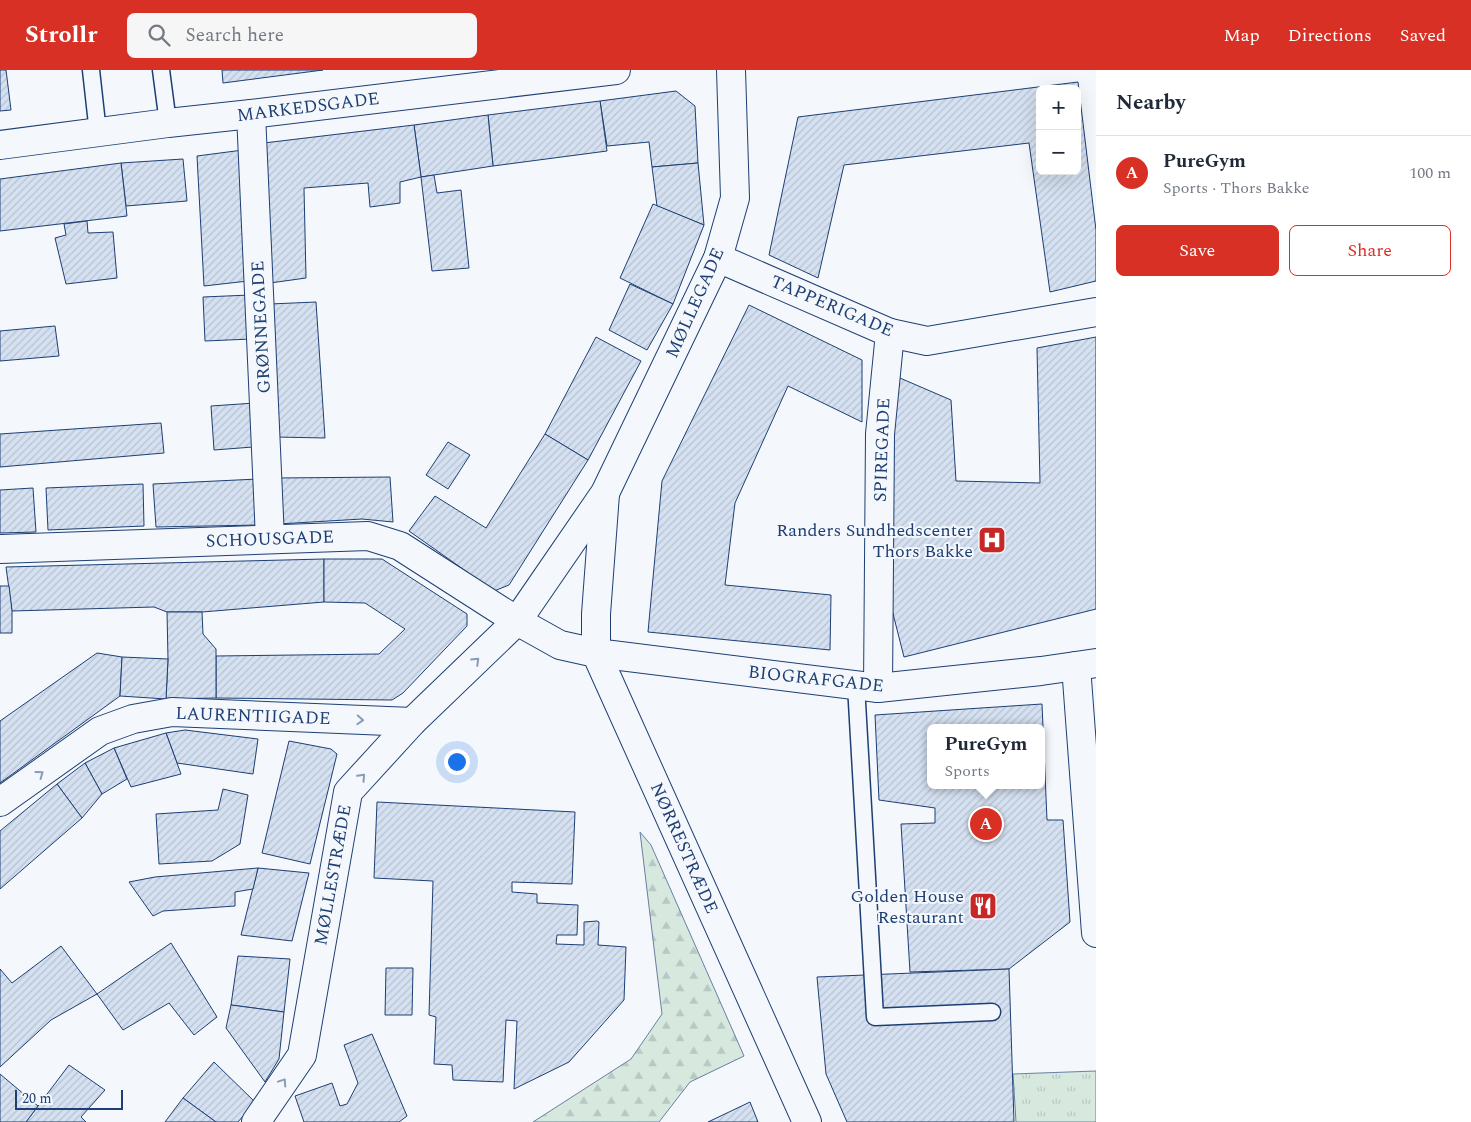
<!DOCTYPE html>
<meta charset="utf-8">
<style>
:root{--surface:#fff;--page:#f6f6f7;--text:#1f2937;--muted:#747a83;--line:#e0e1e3;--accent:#d93025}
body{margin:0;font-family:Spectral,serif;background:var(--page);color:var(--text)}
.controls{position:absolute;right:15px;top:15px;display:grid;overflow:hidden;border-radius:8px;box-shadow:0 5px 20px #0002}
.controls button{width:45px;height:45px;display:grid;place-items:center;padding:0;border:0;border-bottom:1px solid var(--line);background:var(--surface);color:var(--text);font:25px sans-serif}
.scale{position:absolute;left:15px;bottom:12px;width:108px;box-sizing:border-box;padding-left:5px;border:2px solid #1d3f73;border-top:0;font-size:14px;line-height:18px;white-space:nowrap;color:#1d3f73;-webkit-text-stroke:4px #f4f7fb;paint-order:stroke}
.you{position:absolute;left:456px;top:691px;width:18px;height:18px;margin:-12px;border:4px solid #fff;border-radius:50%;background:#1a73e8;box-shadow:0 0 0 8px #1a73e833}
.badge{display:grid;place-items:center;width:32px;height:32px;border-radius:50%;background:var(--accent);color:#fff;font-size:16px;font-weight:700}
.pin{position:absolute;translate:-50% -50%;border:2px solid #fff;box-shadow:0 1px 5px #0006}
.popup{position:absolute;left:927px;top:654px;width:118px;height:65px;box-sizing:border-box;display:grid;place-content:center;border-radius:8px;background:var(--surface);filter:drop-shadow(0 1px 4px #0005);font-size:16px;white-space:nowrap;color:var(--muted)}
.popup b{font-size:19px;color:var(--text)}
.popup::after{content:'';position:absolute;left:50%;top:100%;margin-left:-10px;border:10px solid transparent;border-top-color:var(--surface)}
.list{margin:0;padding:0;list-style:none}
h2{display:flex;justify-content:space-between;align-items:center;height:65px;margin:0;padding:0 20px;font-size:21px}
h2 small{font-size:16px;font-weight:400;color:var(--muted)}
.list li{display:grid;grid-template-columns:32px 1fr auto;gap:15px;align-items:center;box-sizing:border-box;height:75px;padding:0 20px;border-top:1px solid var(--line)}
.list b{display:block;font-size:19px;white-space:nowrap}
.list p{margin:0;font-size:16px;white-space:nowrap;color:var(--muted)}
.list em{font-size:16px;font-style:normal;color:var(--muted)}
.actions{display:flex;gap:10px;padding:15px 20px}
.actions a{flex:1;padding:11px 0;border:1px solid var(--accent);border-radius:8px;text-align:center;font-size:18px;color:var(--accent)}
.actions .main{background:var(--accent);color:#fff}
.icon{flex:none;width:28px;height:28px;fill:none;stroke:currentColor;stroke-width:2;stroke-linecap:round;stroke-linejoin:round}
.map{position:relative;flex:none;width:1096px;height:1052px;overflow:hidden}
header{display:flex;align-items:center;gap:30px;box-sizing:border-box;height:70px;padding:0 25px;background:var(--accent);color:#fff}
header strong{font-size:24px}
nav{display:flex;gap:28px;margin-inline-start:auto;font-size:18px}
.search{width:350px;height:45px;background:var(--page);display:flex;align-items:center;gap:12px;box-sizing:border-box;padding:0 18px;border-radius:8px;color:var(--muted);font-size:19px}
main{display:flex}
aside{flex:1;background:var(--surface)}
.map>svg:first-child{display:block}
.forest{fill:url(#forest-firs);stroke:#687fa3}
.park{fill:url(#park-tufts);stroke:#687fa3}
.building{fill:url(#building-hatch);stroke:#1d3f73;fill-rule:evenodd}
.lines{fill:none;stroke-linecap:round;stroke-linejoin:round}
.lane-casing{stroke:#1d3f73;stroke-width:19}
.street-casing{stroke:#1d3f73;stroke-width:30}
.secondary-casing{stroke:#1d3f73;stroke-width:30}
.lane{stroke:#f4f7fb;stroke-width:16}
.street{stroke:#f4f7fb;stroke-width:28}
.secondary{stroke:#f4f7fb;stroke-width:28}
.oneway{stroke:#889bb7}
.labels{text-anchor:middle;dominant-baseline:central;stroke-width:4;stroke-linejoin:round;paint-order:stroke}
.street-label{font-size:18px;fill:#1d3f73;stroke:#f4f7fb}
.poi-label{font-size:18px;fill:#1d3f73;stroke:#f4f7fb;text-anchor:end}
</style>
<header>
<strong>Strollr</strong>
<div class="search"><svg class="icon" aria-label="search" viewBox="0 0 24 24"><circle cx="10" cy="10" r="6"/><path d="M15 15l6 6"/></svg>Search here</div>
<nav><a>Map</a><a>Directions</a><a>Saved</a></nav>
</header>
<main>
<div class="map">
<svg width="1096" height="1052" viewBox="0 0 1096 1052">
<defs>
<pattern id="forest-firs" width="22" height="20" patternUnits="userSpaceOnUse" patternTransform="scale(1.25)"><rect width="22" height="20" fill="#d7e8df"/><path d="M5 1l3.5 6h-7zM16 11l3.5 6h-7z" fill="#b8c8c3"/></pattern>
<pattern id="park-tufts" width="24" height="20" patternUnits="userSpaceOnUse" patternTransform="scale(1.25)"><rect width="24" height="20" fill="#d7e8df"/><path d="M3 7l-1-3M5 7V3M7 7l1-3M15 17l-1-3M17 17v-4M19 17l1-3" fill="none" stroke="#b8c8c3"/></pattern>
<pattern id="building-hatch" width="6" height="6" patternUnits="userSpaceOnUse" patternTransform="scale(1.25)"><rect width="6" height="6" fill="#d5e0f0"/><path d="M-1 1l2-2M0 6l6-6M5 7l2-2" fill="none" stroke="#b6c1d1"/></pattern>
</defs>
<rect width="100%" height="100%" fill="#f4f7fb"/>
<!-- forest -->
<path class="forest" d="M640,762L651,775L744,986L690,1012L659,1052H533L631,989L662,944Z"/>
<!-- park -->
<path class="park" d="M1096,1001V1052H1016L1013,1004Z"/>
<!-- building -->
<g class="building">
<path d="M0,0H6L11,40L0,41Z"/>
<path d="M222,0H323L223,13Z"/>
<path d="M1078,12L1096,160V211L1050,222L1029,73L844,95L818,208L769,185L798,47ZM1040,19H1077V101H1040Z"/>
<path d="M676,21L695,36L698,93L652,97L649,72L607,76L600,31Z"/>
<path d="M600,31L607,81L493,96L488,45Z"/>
<path d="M488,45L493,96L421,107L414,55Z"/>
<path d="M414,55L421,107L400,112V133L370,137L368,113L304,118L306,208L270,213L264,73Z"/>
<path d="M243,80L248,211L204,216L197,86Z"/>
<path d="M183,89L187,131L126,136L121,93Z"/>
<path d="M121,93L127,146L0,161V109Z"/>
<path d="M698,93L704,155L657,136L652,97Z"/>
<path d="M434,105L437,123L461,120L469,198L432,201L421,107Z"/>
<path d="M653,134L704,155L673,234L620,208Z"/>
<path d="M87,151L88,163L113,162L117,208L66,214L55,168L66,165L64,154Z"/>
<path d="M630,214L673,234L647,280L609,260Z"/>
<path d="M250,225L251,269L205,271L203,227Z"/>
<path d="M316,232L325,368L276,367L270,234Z"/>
<path d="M749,235L862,290V352L788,316L735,433L725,515L831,525L830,580L648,562L662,411Z"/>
<path d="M55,256L59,286L0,291V261Z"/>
<path d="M596,267L641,291L588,390L545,364Z"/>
<path d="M1096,267V539L904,587L889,528L886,302L951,330L956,411L1040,413L1037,278Z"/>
<path d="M255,333L253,377L214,380L211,336Z"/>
<path d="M161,353L164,383L0,397V364Z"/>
<path d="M545,364L588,390L509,515L494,521L409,461L435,426L486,458Z"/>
<path d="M448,372L470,385L448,419L426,405Z"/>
<path d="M390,407L393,452L362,449L278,454L277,408Z"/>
<path d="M258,409L259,455L156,457L153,414Z"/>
<path d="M143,414L144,456L48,460L46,418Z"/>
<path d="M33,418L36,462L0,463V420Z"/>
<path d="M324,489V532L202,542H167L154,537L12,541L6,497Z"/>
<path d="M324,489H382L467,544V556L403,623L392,630L216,628V586L379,584L405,559L365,533L324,532Z"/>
<path d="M0,516H9L12,541V563H0Z"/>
<path d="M167,542H202L203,564L216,579V628L166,629L168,589Z"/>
<path d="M97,583L122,587L120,626L0,713V651Z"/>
<path d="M122,587L168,589L166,629L120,626Z"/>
<path d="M1042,634L1047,750H1063L1070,852L1009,899L910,902L901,754L935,753V738L879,730L875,645ZM931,658H1041V715H931Z"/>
<path d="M185,660L258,669L253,704L177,693L166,663Z"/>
<path d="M166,663L181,704L131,717L114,678Z"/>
<path d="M289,671L331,679L337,684L310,794L262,783Z"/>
<path d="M114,678L127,709L102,724L85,693Z"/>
<path d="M85,693L102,724L82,748L57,714Z"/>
<path d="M57,714L82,748L0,819V761Z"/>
<path d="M223,719L248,725L240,774L212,791L159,794L156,744L218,740Z"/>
<path d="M377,732L575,742L572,814L512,812V822L537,824V833L578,835L577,865H557L556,874L584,875V852L597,851L599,852L598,875L626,877L624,930L569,992L514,1019L517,951L506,950L503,1012L453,1010L452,995L434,994L436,947L429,945L433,811L374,808Z"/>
<path d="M258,798L309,803L292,871L241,865Z"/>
<path d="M258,798L253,819L235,822V836L163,841L153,846L129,812L155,807Z"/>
<path d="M171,873L217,947L194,965L169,933L123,960L97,924Z"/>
<path d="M61,876L97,924L51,950L0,997V899L12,913Z"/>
<path d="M238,886L290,889L284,942L231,935Z"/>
<path d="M386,898H413L412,945H385Z"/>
<path d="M1009,899L1014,1052H847L826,1004L817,907Z"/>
<path d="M231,935L284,942L279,989L265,1012L226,958Z"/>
<path d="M372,964L407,1046L399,1052H304L295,1026L332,1013L340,1036L347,1034L358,1013L344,975Z"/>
<path d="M214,992L255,1032L238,1052H216L183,1028Z"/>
<path d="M69,995L105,1020L81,1047L86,1052H26Z"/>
<path d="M0,1004L38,1036L26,1052H0Z"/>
<path d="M183,1028L216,1052H165Z"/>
<path d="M750,1032L758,1052H708Z"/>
</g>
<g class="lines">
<defs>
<g id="lane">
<path d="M91,0L98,63"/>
<path d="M161,0L168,53"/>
<path d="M856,615L875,947L992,942"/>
</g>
<g id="street">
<path d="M251,44L270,469"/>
<path d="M718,188L890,263L927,271L1096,242"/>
<path d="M605,424L596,544V583L878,618L1041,601L1096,593"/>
<path d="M0,479L368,466L400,476L517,551L560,575L596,583L807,1052"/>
<path d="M1076,596L1096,863"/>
<path d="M878,618L880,364L890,263"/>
<path d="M0,732L100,661L133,649L172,642L412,652"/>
<path d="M256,1052L302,985L348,722L412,652L517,551L605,423L718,188L735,128L731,0"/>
</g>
<path id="secondary" d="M0,75L168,53L251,44L616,0"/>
</defs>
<!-- lane casing -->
<use href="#lane" class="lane-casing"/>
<!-- street casing -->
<use href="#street" class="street-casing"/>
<!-- secondary casing -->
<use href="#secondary" class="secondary-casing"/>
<!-- lane -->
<use href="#lane" class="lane"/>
<!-- street -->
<use href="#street" class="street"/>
<!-- secondary -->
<use href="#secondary" class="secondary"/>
</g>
<!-- one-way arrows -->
<defs><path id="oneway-chevron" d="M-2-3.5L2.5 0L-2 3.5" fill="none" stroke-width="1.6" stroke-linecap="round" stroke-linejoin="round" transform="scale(1.25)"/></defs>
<g class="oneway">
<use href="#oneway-chevron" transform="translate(476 591) rotate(-44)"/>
<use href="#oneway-chevron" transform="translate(360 650) rotate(3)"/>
<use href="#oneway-chevron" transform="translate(40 704) rotate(-36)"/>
<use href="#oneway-chevron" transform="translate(362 707) rotate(-47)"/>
<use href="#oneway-chevron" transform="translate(283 1012) rotate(-56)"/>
</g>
<!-- icons -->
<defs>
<symbol id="hospital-square" viewBox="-11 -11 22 22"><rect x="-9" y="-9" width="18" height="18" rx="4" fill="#c62828" stroke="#f4f7fb"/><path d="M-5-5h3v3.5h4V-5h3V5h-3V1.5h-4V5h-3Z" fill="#fff"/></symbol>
<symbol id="restaurant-square" viewBox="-11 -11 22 22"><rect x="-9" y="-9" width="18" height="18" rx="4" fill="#c62828" stroke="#f4f7fb"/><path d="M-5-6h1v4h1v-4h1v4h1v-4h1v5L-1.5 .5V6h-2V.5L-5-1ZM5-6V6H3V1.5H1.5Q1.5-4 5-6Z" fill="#fff"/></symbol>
</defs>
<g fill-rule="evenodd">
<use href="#hospital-square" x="976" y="454" width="32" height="32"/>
<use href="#restaurant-square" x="967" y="820" width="32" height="32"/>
</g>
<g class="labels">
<!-- street labels -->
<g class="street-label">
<text transform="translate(308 37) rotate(-7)">MARKEDSGADE</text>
<text transform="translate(695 233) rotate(-66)">MØLLEGADE</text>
<text transform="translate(832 236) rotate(23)">TAPPERIGADE</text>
<text transform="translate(261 257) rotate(-93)">GRØNNEGADE</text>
<text transform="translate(882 380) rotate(-88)">SPIREGADE</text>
<text transform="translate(270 469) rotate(-2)">SCHOUSGADE</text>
<text transform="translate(816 609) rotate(6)">BIOGRAFGADE</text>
<text transform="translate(253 646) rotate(2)">LAURENTIIGADE</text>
<text transform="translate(684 778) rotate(66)">NØRRESTRÆDE</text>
<text transform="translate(333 805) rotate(-80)">MØLLESTRÆDE</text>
</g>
<!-- poi labels -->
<g class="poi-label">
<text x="973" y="460">Randers Sundhedscenter<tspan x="973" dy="21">Thors Bakke</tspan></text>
<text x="964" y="826">Golden House<tspan x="964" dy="21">Restaurant</tspan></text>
</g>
</g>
</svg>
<div class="controls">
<button>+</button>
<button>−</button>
</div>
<div class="scale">20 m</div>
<div class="you"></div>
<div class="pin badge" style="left:986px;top:754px">A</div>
<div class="popup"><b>PureGym</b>Sports</div>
</div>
<aside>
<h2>Nearby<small></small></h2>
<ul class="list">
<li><span class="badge">A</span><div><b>PureGym</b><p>Sports · Thors Bakke</p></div><em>100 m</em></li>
</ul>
<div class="actions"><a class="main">Save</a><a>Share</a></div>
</aside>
</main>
